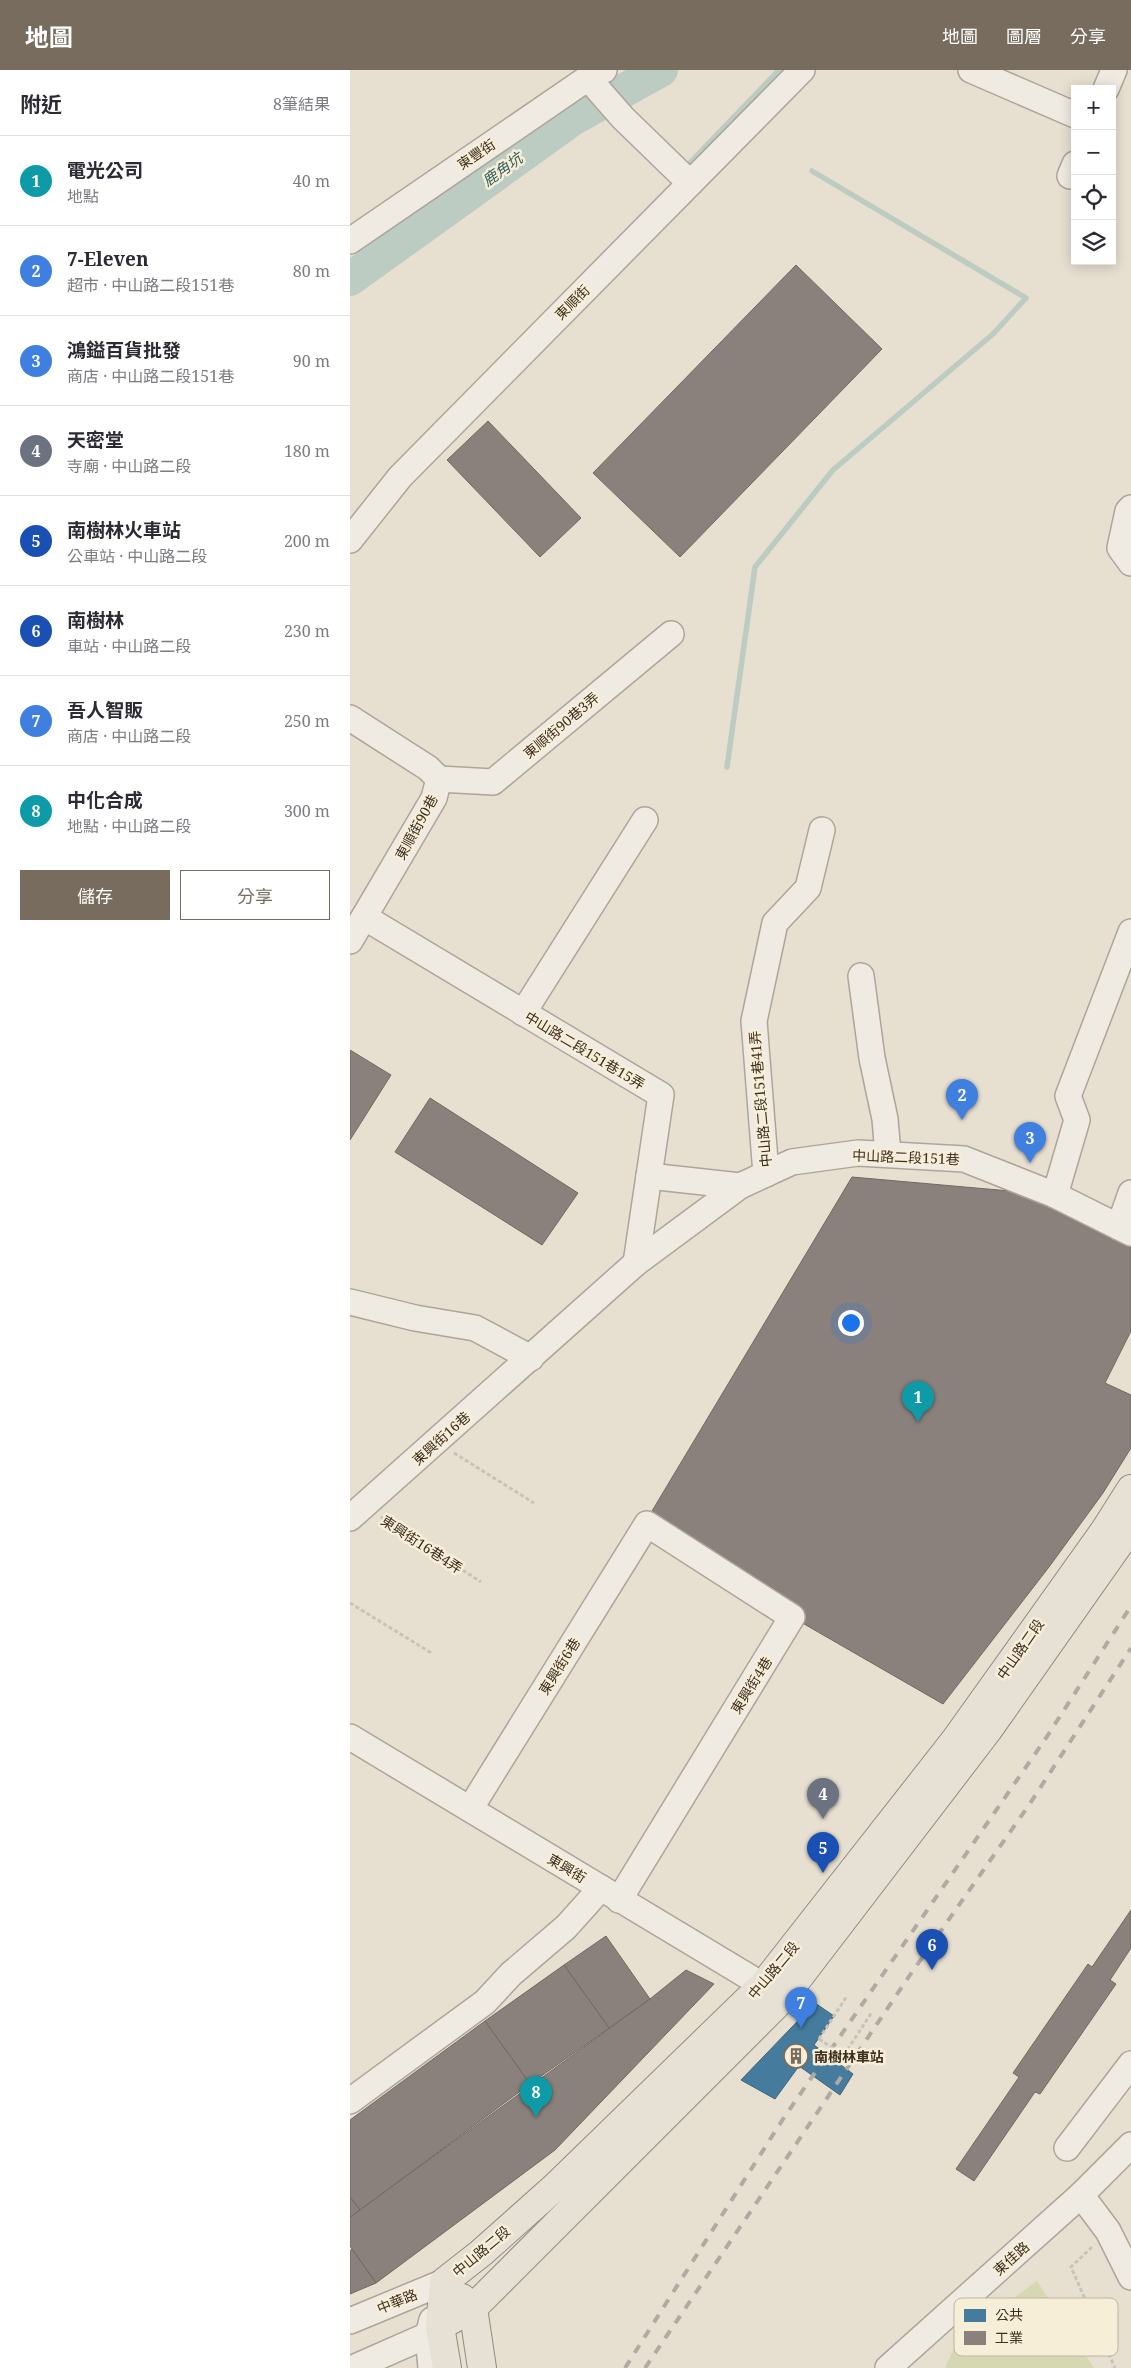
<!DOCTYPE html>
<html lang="zh-TW">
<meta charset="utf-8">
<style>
:root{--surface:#fff;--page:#f7f7f7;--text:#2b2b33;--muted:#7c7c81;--line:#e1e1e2;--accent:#786c5e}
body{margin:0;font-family:"Noto Serif","Noto Sans TC",serif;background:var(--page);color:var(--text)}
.controls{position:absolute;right:15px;top:15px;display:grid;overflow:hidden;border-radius:0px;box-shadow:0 2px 12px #0003}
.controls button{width:45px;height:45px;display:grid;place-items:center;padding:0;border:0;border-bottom:1px solid var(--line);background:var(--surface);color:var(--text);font:25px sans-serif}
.you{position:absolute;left:500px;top:1252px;width:18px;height:18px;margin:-12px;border:4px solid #fff;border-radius:50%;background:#1a73e8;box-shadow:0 0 0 8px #1a73e833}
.badge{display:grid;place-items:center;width:32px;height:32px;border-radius:50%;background:var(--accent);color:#fff;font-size:16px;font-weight:700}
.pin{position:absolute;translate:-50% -41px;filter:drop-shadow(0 1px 2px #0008)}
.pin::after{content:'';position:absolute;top:26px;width:18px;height:15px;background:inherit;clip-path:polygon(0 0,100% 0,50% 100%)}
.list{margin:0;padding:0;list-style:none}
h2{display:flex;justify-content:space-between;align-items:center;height:65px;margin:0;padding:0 20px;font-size:21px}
h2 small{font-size:16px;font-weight:400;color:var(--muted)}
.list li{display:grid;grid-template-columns:32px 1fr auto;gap:15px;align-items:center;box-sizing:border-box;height:90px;padding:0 20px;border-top:1px solid var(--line)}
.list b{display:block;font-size:19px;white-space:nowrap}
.list p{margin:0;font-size:16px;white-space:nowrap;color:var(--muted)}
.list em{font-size:16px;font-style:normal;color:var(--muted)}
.actions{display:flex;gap:10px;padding:15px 20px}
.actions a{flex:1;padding:11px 0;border:1px solid var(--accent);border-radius:0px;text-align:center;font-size:18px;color:var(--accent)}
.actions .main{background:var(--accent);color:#fff}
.icon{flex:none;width:28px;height:28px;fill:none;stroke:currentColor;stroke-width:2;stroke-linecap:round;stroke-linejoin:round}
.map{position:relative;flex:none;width:781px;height:2298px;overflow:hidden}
header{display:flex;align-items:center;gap:30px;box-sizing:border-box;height:70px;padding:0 25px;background:var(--accent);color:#fff}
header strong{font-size:24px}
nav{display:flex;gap:28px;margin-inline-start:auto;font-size:18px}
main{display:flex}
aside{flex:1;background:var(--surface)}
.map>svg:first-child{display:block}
.green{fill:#d6d7b3}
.public{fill:#457b9d;stroke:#436478}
.industry{fill:#8a817c;stroke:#736860}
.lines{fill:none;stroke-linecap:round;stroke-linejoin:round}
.stream{stroke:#bcccc2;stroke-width:5.5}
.river{stroke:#bcccc2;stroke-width:34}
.minor-casing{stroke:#ada599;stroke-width:28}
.major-casing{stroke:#928b80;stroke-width:30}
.path{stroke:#c8c2b9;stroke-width:3;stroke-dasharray:4 2.5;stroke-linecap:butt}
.minor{stroke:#efebe3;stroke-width:25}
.major{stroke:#e6e1d4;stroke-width:28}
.rail{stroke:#afaaa2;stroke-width:4;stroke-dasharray:9 9;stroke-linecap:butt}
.path-bridge{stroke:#c8c2b9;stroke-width:3;stroke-dasharray:4 2.5;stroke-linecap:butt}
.labels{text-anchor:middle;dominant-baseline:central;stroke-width:5;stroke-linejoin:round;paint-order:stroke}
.street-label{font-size:14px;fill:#3d2e20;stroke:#f7eed8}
.poi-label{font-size:14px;font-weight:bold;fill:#3d2e20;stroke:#f7eed8;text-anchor:start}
.water-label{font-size:15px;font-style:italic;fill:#2f5d5a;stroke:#f7eed8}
.key{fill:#f7eed8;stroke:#bfb4a1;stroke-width:1}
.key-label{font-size:14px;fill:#3d2e20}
</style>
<header>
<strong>地圖</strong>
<nav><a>地圖</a><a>圖層</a><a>分享</a></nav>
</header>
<main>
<aside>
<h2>附近<small>8筆結果</small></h2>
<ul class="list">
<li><span class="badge" style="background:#0f9aa8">1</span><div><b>電光公司</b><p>地點</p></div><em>40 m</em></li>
<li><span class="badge" style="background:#3f7fe0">2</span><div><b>7-Eleven</b><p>超市 · 中山路二段151巷</p></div><em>80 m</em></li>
<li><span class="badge" style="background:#3f7fe0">3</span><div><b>鴻鎰百貨批發</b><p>商店 · 中山路二段151巷</p></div><em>90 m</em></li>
<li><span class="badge" style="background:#6b7280">4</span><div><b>天密堂</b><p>寺廟 · 中山路二段</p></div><em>180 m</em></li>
<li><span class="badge" style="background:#1a4fb4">5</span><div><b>南樹林火車站</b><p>公車站 · 中山路二段</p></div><em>200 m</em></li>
<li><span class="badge" style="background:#1a4fb4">6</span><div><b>南樹林</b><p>車站 · 中山路二段</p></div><em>230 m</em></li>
<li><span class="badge" style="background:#3f7fe0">7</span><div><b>吾人智販</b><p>商店 · 中山路二段</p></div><em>250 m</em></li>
<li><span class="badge" style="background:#0f9aa8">8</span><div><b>中化合成</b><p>地點 · 中山路二段</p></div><em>300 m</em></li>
</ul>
<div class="actions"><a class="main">儲存</a><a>分享</a></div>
</aside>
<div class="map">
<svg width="781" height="2298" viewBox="0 0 781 2298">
<rect width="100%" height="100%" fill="#e7e0d1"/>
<!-- green -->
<path class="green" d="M687,2211L744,2298H595L608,2269Z"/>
<!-- public -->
<path class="public" d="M465,1933L484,1946L464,1975L503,2004L490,2025L449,1996L425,2029L391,2010Z"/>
<!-- industry -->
<g class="industry">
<path d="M446,195L532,279L330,487L243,403Z"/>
<path d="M138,351L231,448L190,487L97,390Z"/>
<path d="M0,980L41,1005L0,1070Z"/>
<path d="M80,1028L228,1123L192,1175L45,1082Z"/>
<path d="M502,1107L705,1125L781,1166V1261L755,1313L781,1325V1378L753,1423L699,1497L593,1634L442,1547L302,1441Z"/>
<path d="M781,1840V1878L760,1910L766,1914L690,2024L685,2022L624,2111L606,2099L669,2007L663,2003L738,1894L742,1897Z"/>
<path d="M256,1866L300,1929L259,1958L214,1895Z"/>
<path d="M214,1895L259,1958L180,2014L135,1951Z"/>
<path d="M336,1900L364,1914L205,2080L26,2213L0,2176V2147L300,1929Z"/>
<path d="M135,1951L180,2014L10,2140L0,2127V2050Z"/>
<path d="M0,2127L10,2140L0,2147Z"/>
<path d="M2,2179L26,2213L0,2224V2181Z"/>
</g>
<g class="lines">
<!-- stream -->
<g class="stream">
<path d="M338,95L429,0"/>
<path d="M377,697L405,497L483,400L643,264L676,228L462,101"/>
</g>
<!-- river -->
<path class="river" d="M0,209L224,48L311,0"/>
<defs>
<g id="minor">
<path d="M621,0L725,45"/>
<path d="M238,8L273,48L340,113"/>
<path d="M756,19L764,0"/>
<path d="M720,106L725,94"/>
<path d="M0,171L238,8L254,0"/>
<path d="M781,438L778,441L770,478L781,493"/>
<path d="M0,470L50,407L452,0"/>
<path d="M0,648L78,698L89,709L84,728L0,871"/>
<path d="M89,709L143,712L321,564"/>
<path d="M14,847L311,1025L286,1193"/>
<path d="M511,906L522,988L535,1049L538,1084"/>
<path d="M173,943L295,750"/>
<path d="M416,1104L404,951L425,853L458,818L472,760"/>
<path d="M299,1106L390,1116"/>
<path d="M705,1125L727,1050L718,1026L781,862"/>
<path d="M769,1157L781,1123"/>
<path d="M0,1232L65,1248L125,1258L181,1288"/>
<path d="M0,1448L286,1193L390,1116L442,1092L508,1083L614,1089L705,1125L781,1163"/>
<path d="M0,1667L429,1925"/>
<path d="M120,1739L297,1454L442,1547L269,1830"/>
<path d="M0,2031L135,1932L161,1904L216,1857L251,1818"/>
<path d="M717,2078L781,1994"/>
<path d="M731,2125L758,2161L781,2207"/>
<path d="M0,2251L94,2212"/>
<path d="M3,2298L78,2265L90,2256"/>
<path d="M81,2298L78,2265L82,2250"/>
<path d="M538,2298L731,2125L781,2075"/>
</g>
<g id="major">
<path d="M112,2228L123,2238L132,2298"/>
<path d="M90,2256L123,2238L433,1928L638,1660L781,1457"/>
<path d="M97,2298L90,2256L94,2212L131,2183L204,2118L414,1914L606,1669L755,1460L781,1419"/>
</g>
</defs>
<!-- minor casing -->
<use href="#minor" class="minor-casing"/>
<!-- major casing -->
<use href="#major" class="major-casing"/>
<!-- path -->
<g class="path">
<path d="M104,1383L184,1433"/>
<path d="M31,1447L131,1512"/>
<path d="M0,1533L83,1584"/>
<path d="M469,1969L497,1926"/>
<path d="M494,1985L522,1942"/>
<path d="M742,2177L721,2197L765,2298"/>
</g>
<!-- minor -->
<use href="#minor" class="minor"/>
<!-- major -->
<use href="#major" class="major"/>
<!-- rail -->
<g class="rail">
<path d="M275,2298L433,2049L696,1668L781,1536"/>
<path d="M295,2298L560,1905L679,1735L781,1578"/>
</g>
<!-- path-bridge -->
<path class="path-bridge" d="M469,1969L494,1985"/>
</g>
<!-- icons -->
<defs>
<symbol id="building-ring" viewBox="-11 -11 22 22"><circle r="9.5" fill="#f7eed8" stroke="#786c5e" stroke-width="1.5"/><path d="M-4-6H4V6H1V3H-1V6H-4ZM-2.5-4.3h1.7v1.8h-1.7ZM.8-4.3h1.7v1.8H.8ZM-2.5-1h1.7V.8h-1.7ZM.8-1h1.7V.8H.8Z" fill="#786c5e"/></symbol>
</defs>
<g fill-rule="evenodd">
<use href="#building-ring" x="432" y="1972" width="28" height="28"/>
</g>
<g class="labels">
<!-- street labels -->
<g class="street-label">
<text transform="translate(126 84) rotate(-34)">東豐街</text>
<text transform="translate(222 232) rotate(-45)">東順街</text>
<text transform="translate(211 655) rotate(-40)">東順街90巷3弄</text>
<text transform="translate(66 757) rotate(-61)">東順街90巷</text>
<text transform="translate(235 980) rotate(31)">中山路二段151巷15弄</text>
<text transform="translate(410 1029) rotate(-95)">中山路二段151巷41弄</text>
<text transform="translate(556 1087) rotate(2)">中山路二段151巷</text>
<text transform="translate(91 1368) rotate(-42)">東興街16巷</text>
<text transform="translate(72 1474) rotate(33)">東興街16巷4弄</text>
<text transform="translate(670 1579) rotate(-55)">中山路二段</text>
<text transform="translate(209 1596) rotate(-58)">東興街6巷</text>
<text transform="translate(401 1615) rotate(-58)">東興街4巷</text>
<text transform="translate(217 1798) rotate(31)">東興街</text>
<text transform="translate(423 1900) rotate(-50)">中山路二段</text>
<text transform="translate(131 2181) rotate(-40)">中山路二段</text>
<text transform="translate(661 2188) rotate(-42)">東佳路</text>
<text transform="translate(47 2231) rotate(-22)">中華路</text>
</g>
<!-- poi labels -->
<g class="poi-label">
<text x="464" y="1986">南樹林車站</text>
</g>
<!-- water labels -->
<g class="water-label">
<text transform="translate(152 99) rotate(-36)">鹿角坑</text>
</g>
</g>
<!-- legend -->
<rect x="604" y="2228" width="164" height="58" rx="8" class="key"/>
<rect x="614" y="2239" width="22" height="13" fill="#457b9d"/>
<rect x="614" y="2261" width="22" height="14" fill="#8a817c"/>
<g class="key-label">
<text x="645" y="2250">公共</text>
<text x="645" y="2273">工業</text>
</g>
</svg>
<div class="controls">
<button>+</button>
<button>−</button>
<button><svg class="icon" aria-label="locate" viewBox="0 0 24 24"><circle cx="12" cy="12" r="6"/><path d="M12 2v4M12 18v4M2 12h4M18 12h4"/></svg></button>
<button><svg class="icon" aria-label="layers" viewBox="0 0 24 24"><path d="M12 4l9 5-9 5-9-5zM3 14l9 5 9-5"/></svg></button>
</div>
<div class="you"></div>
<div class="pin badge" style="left:568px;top:1352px;background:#0f9aa8">1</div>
<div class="pin badge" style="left:612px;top:1050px;background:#3f7fe0">2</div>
<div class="pin badge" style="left:680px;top:1093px;background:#3f7fe0">3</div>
<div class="pin badge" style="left:473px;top:1749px;background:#6b7280">4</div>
<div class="pin badge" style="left:473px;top:1803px;background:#1a4fb4">5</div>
<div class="pin badge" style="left:582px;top:1900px;background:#1a4fb4">6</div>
<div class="pin badge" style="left:451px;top:1958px;background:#3f7fe0">7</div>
<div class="pin badge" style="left:186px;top:2047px;background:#0f9aa8">8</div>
</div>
</main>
